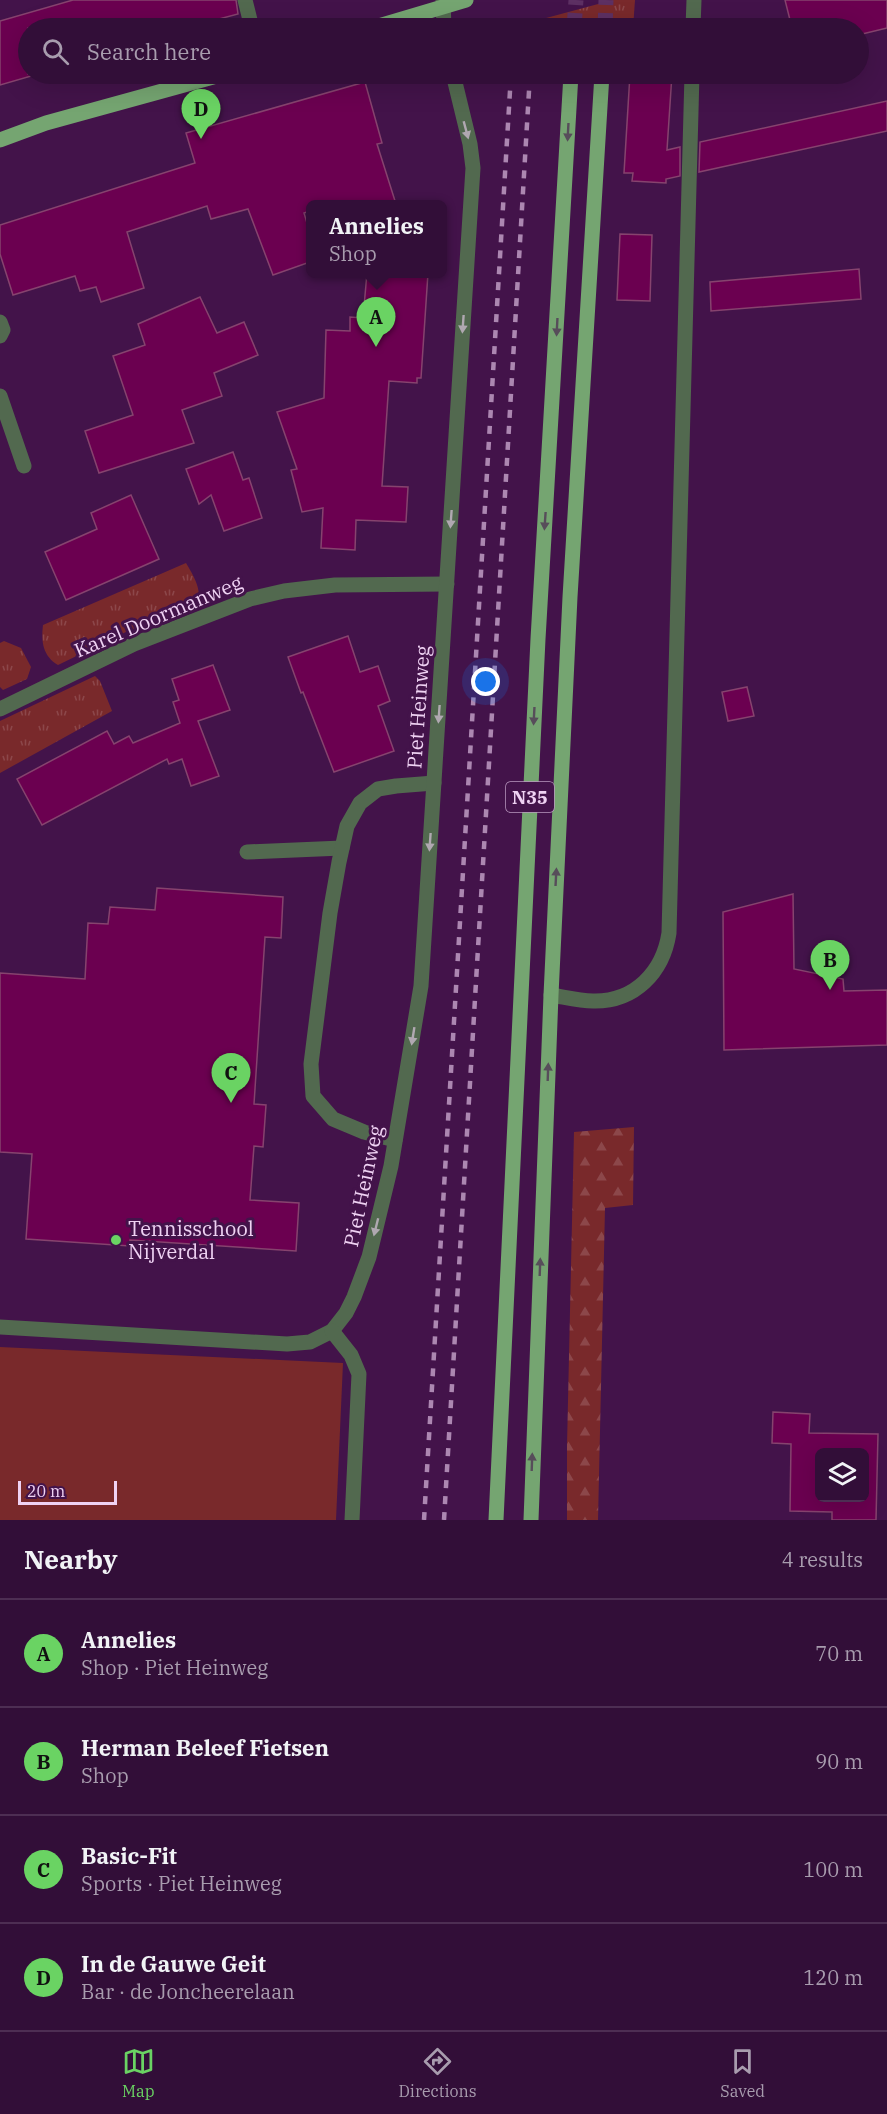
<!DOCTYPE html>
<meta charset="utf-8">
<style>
:root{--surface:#320e38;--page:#3d1c43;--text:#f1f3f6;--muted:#a89cae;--line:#4d2e53;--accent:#6ad363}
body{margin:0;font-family:"IBM Plex Serif",serif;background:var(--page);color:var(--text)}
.controls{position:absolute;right:18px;bottom:18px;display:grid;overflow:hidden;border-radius:9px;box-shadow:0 6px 24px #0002}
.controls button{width:54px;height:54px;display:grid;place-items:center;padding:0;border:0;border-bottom:2px solid var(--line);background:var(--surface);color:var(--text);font:30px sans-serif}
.scale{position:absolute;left:18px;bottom:15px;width:99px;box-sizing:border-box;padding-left:6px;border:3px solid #efd2f3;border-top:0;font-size:16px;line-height:21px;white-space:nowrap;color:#efd2f3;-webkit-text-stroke:4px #43134a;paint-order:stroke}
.you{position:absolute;left:486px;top:682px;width:21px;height:21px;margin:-15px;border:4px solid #fff;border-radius:50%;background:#1a73e8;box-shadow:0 0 0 9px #1a73e833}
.badge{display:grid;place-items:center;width:39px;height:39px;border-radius:50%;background:var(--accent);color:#111;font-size:20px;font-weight:700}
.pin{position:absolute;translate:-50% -50px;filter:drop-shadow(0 2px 3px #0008)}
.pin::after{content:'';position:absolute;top:32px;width:21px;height:18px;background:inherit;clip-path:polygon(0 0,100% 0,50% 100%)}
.popup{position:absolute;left:306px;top:200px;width:141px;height:78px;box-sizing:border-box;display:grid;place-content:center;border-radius:9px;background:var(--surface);filter:drop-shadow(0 2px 4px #0005);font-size:20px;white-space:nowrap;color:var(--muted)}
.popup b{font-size:22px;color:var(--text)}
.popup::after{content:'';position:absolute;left:50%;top:100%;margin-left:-12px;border:12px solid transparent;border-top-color:var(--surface)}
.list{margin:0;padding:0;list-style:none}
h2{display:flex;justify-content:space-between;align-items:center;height:78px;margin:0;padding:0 24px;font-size:26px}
h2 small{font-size:20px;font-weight:400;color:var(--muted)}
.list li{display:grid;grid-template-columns:39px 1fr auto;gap:18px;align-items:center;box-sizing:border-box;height:108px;padding:0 24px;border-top:2px solid var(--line)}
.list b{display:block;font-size:22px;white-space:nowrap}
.list p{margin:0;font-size:20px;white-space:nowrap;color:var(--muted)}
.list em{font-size:20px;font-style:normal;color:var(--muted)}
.icon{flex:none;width:33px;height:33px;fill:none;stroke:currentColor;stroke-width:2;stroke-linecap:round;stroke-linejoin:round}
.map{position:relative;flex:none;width:887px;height:1520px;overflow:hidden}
.search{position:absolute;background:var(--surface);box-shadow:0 6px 24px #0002;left:18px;right:18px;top:18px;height:66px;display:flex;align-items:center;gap:15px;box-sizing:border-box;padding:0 21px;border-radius:33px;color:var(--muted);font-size:22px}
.sheet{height:510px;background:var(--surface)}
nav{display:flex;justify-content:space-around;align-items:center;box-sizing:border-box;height:84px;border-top:2px solid var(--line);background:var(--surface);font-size:16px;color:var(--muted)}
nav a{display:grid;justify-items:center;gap:3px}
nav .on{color:var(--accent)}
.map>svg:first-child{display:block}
.grass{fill:url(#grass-tufts)}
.forest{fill:url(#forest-firs)}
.pitch{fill:#79292b}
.building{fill:#6b0050;stroke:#86436e;stroke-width:1.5;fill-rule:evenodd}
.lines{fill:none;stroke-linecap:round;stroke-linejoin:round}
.major-tunnel{stroke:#5d3063;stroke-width:15;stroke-dasharray:15 8;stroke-linecap:butt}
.minor{stroke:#52694f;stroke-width:15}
.major{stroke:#75a571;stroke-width:15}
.rail{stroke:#ac87b1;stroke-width:4.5;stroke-dasharray:8 8;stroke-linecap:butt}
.oneway{fill:#b0a8b1}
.oneway2{fill:#574d5a}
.poi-dot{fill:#6ad363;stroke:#43134a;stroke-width:2}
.labels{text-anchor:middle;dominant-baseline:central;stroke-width:6;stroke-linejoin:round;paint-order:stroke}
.shield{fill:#43134a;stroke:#bb99c0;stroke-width:1.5}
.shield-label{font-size:18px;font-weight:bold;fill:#efd2f3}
.street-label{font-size:20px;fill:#efd2f3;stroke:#43134a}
.poi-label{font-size:20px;fill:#efd2f3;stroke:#43134a;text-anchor:start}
</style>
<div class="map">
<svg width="887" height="1520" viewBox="0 0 887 1520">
<defs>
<pattern id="grass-tufts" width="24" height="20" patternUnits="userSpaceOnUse" patternTransform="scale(1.5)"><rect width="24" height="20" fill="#79292b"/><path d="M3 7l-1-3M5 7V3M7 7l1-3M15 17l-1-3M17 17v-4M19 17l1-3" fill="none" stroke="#8c474a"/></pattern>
<pattern id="forest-firs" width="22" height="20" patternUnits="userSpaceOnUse" patternTransform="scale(1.5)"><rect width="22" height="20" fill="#79292b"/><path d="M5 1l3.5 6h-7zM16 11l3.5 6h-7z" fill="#8c474a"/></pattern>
</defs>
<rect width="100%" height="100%" fill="#43134a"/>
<!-- grass -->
<g class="grass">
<path d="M613,0H635L633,28H509Z"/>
<path d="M186,563C193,575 202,589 198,603L128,631L58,665C43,656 41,642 43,625Z"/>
<path d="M4,641L21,648L31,667L27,679L3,690L0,687V643Z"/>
<path d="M95,676L100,681L112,711L0,773V721Z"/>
</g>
<!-- forest -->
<path class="forest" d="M634,1127L633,1205L605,1208L598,1520H567V1446L574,1132Z"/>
<!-- pitch -->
<path class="pitch" d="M0,1347L343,1363L336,1520H0Z"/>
<!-- building -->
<g class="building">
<path d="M73,0H236L238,14L185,28H28V74H38L0,85V21Z"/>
<path d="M785,0H887V28L858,35V28H792Z"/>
<path d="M630,74H672L667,150L680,147V176L666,179V183L632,181L633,173H624Z"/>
<path d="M365,82L382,143L377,144L396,204H310V211L304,213L310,233V262L273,275L248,209L211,219L207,206L127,232L144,288L101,302L96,287L80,291L75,276L13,295L0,254V225L195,163L186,133Z"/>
<path d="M887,101V131L699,172L700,142Z"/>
<path d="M620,234L652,235L650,301L617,300Z"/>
<path d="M859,269L861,299L711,311L710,282Z"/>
<path d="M367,273H428L421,378H417V383L389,381L382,486L408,487L406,522L356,520L355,550L321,548L323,508L302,512L291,470L297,469L277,412L324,398L326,330L350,331V317L363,318Z"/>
<path d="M200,297L217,333L244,322L258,355L214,373L222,396L182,410L194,443L99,473L85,431L133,415L113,356L145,345L138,324Z"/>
<path d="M233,452L243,480L249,478L262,518L224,531L211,495L199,504L186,469Z"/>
<path d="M131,495L159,559L66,600L45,552L97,529L91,513Z"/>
<path d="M348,636L360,672L378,666L390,701L378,706L394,751L334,772L303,692L301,693L288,657Z"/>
<path d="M213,665L230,710L198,721L219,776L191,786L182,759L169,764L167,759L42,825L17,779L107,731L114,744L129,736L133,743L180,723L173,702L179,700L172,679Z"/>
<path d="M747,687L754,716L728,721L722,692Z"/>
<path d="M157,888L283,897L281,938L265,937L254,1104L266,1105L263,1147L254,1146L250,1200L299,1203L296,1251L130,1240V1246L26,1239L32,1154L0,1152V973L85,979L88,923L108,924L110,907L155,910Z"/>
<path d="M793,894L794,969L843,979L844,991L887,990V1045L724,1050L723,912Z"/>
<path d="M773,1412L810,1414L809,1433L878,1434L876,1520H832V1512L790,1511L791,1444L772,1443ZM819,1452H864V1497H819Z"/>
</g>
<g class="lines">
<!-- major-tunnel -->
<g class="major-tunnel">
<path d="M574,28L576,0"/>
<path d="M605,28L606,0"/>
</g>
<!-- minor -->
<g class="minor">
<path d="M245,0L252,28"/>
<path d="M443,0L444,28"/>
<path d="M693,28L694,0"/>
<path d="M0,322L3,330L0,336"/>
<path d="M0,396L24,466"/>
<path d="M0,709L134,644L250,599L284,591L335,585L447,584"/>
<path d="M247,852L342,848"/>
<path d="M551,995C564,997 579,1001 593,1001C635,1002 663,972 669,933L692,74"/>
<path d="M395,1140L364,1132L333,1119L313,1096L311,1064L330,913L339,862L347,826L360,803L378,789L396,786L434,783"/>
<path d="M0,1327L287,1344L310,1342L332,1331L346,1313L354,1297L369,1257L391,1166L421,986L473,168L470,144L453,74"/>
<path d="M332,1331L351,1355L359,1374L352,1520"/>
</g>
<!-- major -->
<g class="major">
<path d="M372,28L466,0"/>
<path d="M0,140L46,123L224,74"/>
<path d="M496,1520L538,639L571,74"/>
<path d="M531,1520L551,995L570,597L602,74"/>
</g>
<!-- rail -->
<g class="rail">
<path d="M424,1520L511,74"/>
<path d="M444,1520L530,74"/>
</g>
</g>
<!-- one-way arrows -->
<defs><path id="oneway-solid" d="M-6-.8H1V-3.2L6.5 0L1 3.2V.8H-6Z" transform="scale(1.5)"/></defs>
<g class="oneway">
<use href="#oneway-solid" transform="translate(466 130) rotate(75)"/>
<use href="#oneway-solid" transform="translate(463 324) rotate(94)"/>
<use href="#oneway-solid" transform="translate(451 519) rotate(94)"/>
<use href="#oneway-solid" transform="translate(439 714) rotate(94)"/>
<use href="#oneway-solid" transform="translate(430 842) rotate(94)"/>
<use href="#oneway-solid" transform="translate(413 1036) rotate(99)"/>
<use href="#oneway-solid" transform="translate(376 1227) rotate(104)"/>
</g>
<g class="oneway2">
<use href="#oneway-solid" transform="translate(568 132) rotate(93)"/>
<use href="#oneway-solid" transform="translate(557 327) rotate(93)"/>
<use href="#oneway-solid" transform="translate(545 521) rotate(94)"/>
<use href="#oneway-solid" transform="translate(534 716) rotate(93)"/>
<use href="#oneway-solid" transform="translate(556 877) rotate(-87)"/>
<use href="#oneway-solid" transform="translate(548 1072) rotate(-88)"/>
<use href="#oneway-solid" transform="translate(540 1267) rotate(-88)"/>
<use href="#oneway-solid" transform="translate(532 1462) rotate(-88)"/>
</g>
<!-- markers -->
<circle class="poi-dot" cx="116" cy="1240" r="6"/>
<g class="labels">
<!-- shield labels -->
<rect class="shield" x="506" y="782" width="48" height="30" rx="4.5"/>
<g class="shield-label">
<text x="530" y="797">N35</text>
</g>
<!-- street labels -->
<g class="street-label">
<text transform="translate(158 616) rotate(-23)">Karel Doormanweg</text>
<text transform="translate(418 707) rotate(-86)">Piet Heinweg</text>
<text transform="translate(363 1186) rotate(-78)">Piet Heinweg</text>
</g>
<!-- poi labels -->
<g class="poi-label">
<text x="128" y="1228">Tennisschool<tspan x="128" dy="23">Nijverdal</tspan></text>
</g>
</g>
</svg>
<div class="controls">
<button><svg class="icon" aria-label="layers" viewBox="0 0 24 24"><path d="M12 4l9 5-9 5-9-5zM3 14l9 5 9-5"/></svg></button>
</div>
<div class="scale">20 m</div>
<div class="you"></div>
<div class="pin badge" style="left:376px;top:347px">A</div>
<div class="popup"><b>Annelies</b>Shop</div>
<div class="pin badge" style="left:830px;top:990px">B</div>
<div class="pin badge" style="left:231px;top:1103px">C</div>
<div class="pin badge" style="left:201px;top:139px">D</div>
<div class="search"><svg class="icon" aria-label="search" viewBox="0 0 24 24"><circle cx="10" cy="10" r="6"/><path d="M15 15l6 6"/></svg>Search here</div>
</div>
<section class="sheet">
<h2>Nearby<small>4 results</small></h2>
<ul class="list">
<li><span class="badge">A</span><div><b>Annelies</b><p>Shop · Piet Heinweg</p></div><em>70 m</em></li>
<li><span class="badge">B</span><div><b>Herman Beleef Fietsen</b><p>Shop</p></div><em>90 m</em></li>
<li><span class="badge">C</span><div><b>Basic-Fit</b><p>Sports · Piet Heinweg</p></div><em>100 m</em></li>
<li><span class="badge">D</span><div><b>In de Gauwe Geit</b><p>Bar · de Joncheerelaan</p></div><em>120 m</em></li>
</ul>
</section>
<nav>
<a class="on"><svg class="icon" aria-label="map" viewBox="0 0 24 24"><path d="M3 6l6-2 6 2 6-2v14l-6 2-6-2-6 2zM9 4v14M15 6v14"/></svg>Map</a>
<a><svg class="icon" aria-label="directions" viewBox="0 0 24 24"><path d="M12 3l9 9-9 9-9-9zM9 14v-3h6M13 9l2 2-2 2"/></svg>Directions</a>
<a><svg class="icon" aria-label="saved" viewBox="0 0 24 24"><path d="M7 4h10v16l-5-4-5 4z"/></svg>Saved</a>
</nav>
